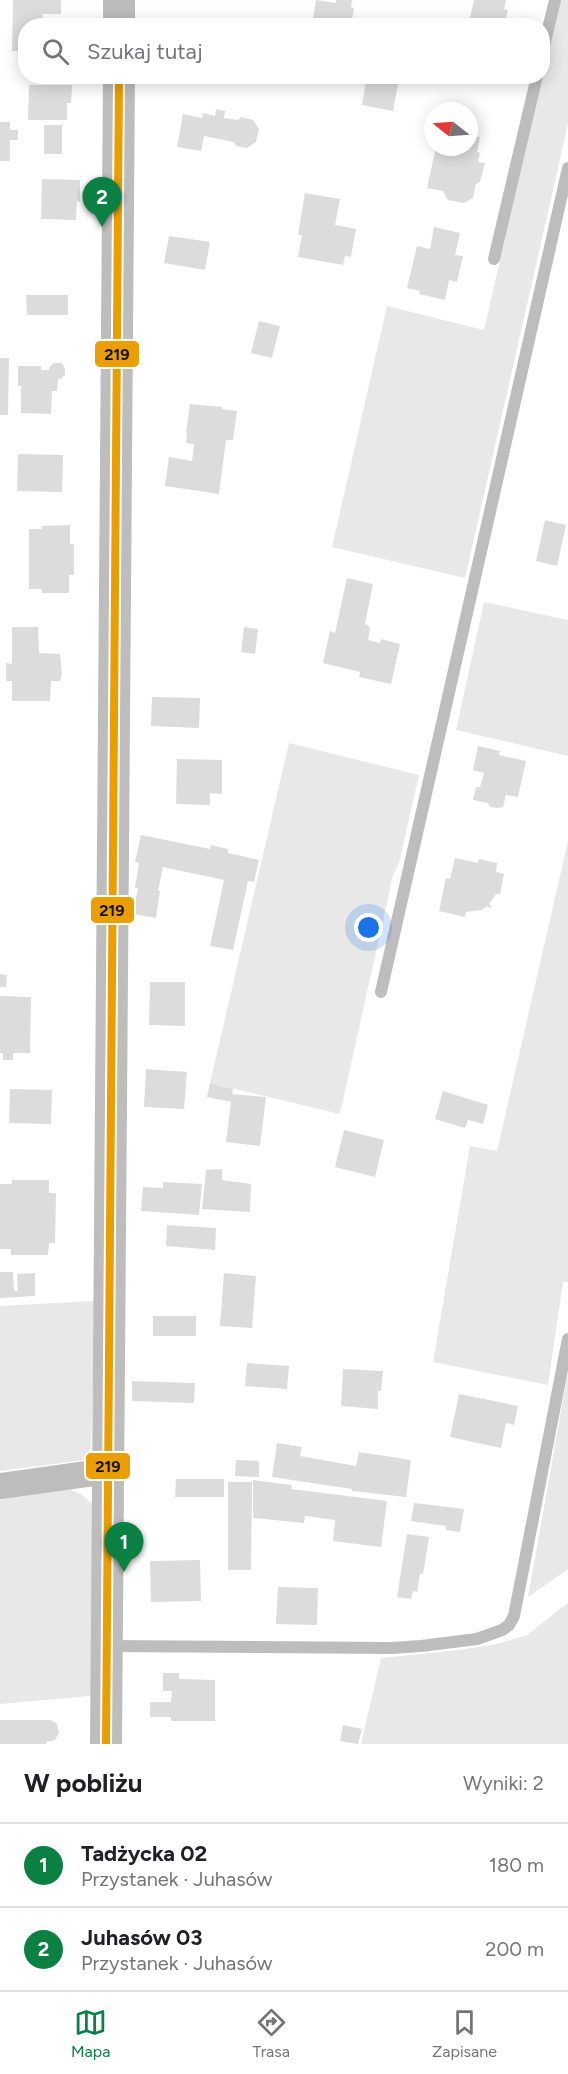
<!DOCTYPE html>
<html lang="pl">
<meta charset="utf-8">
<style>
:root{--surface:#fff;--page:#f2f2f2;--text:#202124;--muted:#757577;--line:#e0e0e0;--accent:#0b8043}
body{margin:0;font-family:Figtree,sans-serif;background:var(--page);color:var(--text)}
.compass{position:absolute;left:424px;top:102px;width:54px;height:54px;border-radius:50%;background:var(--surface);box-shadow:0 3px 15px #0003;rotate:287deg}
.you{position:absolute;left:369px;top:928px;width:21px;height:21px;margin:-15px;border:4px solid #fff;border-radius:50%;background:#1a73e8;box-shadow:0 0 0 9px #1a73e833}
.badge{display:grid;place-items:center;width:39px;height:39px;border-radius:50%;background:var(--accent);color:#fff;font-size:20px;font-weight:700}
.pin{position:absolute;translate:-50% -50px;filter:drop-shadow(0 2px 3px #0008)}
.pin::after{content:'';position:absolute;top:32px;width:21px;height:18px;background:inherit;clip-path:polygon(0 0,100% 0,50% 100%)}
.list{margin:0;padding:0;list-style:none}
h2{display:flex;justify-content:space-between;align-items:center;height:78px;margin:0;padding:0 24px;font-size:26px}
h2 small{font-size:20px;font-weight:400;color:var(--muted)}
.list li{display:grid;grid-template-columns:39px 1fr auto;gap:18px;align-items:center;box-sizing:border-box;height:84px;padding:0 24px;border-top:2px solid var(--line)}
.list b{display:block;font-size:22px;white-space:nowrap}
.list p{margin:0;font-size:20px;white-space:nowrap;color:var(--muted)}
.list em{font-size:20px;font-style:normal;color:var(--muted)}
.icon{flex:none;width:33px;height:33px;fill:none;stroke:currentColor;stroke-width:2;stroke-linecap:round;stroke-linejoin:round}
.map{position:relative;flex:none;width:568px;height:1744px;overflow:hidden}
.search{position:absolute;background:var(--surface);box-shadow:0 3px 15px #0003;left:18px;right:18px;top:18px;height:66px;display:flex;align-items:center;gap:15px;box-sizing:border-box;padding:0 21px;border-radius:24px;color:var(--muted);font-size:22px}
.sheet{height:246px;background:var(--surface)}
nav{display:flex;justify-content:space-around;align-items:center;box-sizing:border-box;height:84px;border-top:2px solid var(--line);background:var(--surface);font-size:16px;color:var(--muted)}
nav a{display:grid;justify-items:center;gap:3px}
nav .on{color:var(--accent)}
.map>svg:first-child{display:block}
.green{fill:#e8e8e8}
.building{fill:#dcdcdc}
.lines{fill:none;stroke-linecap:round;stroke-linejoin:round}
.service{stroke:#bdbdbd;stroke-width:12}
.minor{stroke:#bdbdbd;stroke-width:26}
.tertiary{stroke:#bdbdbd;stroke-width:32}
.bus-1-casing{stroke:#fff;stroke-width:12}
.bus-1{stroke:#eb9e00;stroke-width:8}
.line-badge{stroke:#fff;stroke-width:2}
.pale-badge-label{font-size:16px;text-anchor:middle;font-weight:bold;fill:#111}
</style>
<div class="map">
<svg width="568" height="1744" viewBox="0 0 568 1744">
<rect width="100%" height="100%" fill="#fff"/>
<!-- green -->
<g class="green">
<path d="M560,0H568V124L465,578L332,547L387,306L484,330Z"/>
<path d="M484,602L568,620V756L456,730Z"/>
<path d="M289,743L419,775L399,863L393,875L340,1114L210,1083Z"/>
<path d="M568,841V1282H563L548,1385L433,1362L470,1146L497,1151Z"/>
<path d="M95,1301L91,1449L84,1460L0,1471V1306Z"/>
<path d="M568,1373V1569L528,1597L565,1389Z"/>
<path d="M67,1488L81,1494L92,1504L91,1696L0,1704V1497Z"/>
<path d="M568,1603V1744H361L381,1658L458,1650L497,1644L527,1635Z"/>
</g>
<!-- building -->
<g class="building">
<path d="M13,0H61V14H42V26H26V51H12Z"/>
<path d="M316,0L336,3V0H352L351,7L354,8L351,26H312Z"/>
<path d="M474,0H506L504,9L508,10L504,26H468Z"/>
<path d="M184,18H202L201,26H184Z"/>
<path d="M367,76L399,79L393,111L362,105Z"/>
<path d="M29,85H72L71,103H67V120H28Z"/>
<path d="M216,109L225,111L224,118L238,120L241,117L253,120L259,129L256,142L247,148L236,146L234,142L204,136L201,151L177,147L183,114L202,118L203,113L215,116Z"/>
<path d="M0,122H10V130H18V140H10V161H0Z"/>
<rect x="44" y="125" width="18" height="29"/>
<path d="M469,135L480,137L477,152L480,153L478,162L485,163L480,182L476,184L473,198L464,203L448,200L443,191L427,188L436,147H469Z"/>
<path d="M42,179L80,180V202L77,201L76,220L41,219Z"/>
<path d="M305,193L340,199L335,225L356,229L351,257L345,256L343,265L298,257L302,235H298Z"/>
<path d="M434,227L460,233L455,255L463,256L457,282L449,280L445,300L419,294L420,291L407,288L417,246L430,249Z"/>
<path d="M169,236L210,242L205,270L164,263Z"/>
<path d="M26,295H68V315H27Z"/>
<path d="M259,321L280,326L272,358L251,353Z"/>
<path d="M0,358H9L8,415H0Z"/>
<path d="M54,363H61L65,368V375L60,379H58L57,391H52L51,414L21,413V386H18V366H41V370H49V367Z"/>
<path d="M190,404L222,407V409L237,411L233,440H226L219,494L165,486L169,457L192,461L194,444L186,443L187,433H186Z"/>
<path d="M18,454L63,455L62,492L17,491Z"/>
<path d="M545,520L566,525L557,566L536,561Z"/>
<path d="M70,525V544H74V575H69V593H42V589H29V529H42V526Z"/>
<path d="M347,578L373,584L365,624L368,625L370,629L368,640L380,643L381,639L400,644L391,684L359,677L360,672L323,663L330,631L335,633Z"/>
<path d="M12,627H38L39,653L60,654L62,675L60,681H51L50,701H12V681H6V663L12,664Z"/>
<path d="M244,627L258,629L255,654L241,652Z"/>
<path d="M152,697L200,698L199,728L151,726Z"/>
<path d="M478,746L500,751L499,755L526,761L518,797L506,795L503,807L497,808L490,807L488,803L473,800L476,787H480L484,773L473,770Z"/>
<path d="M177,759L222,760V794L210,793V805L176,804Z"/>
<path d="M141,835L210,849L211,845L228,849V853L259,860L254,882L248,881L233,950L210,946L224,880L163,867L158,891H160L156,918L133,914L138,888H135L139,863L135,862Z"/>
<path d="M455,858L478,863L479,859L497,863L496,872L504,874L500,894H496L489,904L492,907L490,908L487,906L482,910L466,912L465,917L439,911L446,878L450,879Z"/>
<path d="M0,974L7,975L6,987H0Z"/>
<path d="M150,982H185V1026L149,1025Z"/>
<path d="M0,996L31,997L30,1053H13V1060H3V1053H0Z"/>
<path d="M146,1069L187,1072L184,1109L144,1107Z"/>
<path d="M210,1083L233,1089L232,1094L266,1097L260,1146L226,1142L231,1102L207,1097Z"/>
<path d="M10,1089L52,1090L51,1124L9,1123Z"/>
<path d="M443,1091L488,1105L483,1124L468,1120L465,1128L435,1119Z"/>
<path d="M344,1130L384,1140L375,1177L335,1167Z"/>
<path d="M222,1169V1180L251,1184L250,1212L202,1209L206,1170Z"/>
<path d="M12,1180H49V1193H56L55,1243H49L48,1255H11V1249H0V1184H12Z"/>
<path d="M163,1182L202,1184L199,1215L141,1211L143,1187L163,1188Z"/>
<path d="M167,1225L216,1228L215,1250L166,1246Z"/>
<path d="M0,1272H13L14,1291H18L17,1274L35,1273V1296L0,1298Z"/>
<path d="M224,1273L256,1276L252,1328L220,1326Z"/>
<rect x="153" y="1316" width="43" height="20"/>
<path d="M247,1363L289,1366L287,1389L245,1386Z"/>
<path d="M343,1369L383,1371L381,1391H378V1409L341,1406Z"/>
<path d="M132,1381L195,1383L194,1403L132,1401Z"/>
<path d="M459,1394L518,1406L514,1425L506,1423L501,1448L450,1437Z"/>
<path d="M277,1443L302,1447L300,1456L356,1466L359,1452L411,1460L406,1497L352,1491V1489L272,1477Z"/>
<path d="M236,1460L259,1461V1477L235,1476Z"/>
<path d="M176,1479H224V1497H175Z"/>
<path d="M253,1480L292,1485L291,1489L387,1501L381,1547L333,1541L335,1520L305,1516L304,1523L253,1518Z"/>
<path d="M228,1482H252L251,1570H228Z"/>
<path d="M414,1503L464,1509L460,1532L446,1530V1526L411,1521Z"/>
<path d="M407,1534L429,1537L423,1574H420L417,1592L413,1591L411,1599L397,1597Z"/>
<path d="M200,1560L201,1601L151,1602L150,1561Z"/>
<path d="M278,1587L318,1588L317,1625L276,1624Z"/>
<path d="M163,1673H179V1679L215,1680V1721H171V1717H150V1702H171L172,1691H163Z"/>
<path d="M0,1720H51L57,1724L59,1733L55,1740L46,1742V1744H0Z"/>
<path d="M343,1725L362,1729L358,1744L340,1741Z"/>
</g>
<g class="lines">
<!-- service -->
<g class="service">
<path d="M542,54L555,0"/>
<path d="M494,259L537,76"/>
<path d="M381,992L568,168"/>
<path d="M107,1646L392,1648L421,1646L477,1639L502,1630L509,1625L514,1616L568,1339"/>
</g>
<!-- minor -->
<path class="minor" d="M0,1486L108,1471"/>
<!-- tertiary -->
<g class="tertiary">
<path d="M119,26V0"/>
<path d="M106,1744L119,76"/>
</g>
<defs>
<path id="bus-1" d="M106,1744L119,76"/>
</defs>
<!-- bus-1 casing -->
<use href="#bus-1" class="bus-1-casing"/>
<!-- bus-1 -->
<use href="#bus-1" class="bus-1"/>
</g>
<g class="line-badge">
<rect x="94" y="340" width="46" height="28" rx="6" fill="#eb9e00"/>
<rect x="90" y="896" width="45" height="28" rx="6" fill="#eb9e00"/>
<rect x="85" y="1452" width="46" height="28" rx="6" fill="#eb9e00"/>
</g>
<g class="pale-badge-label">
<text x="117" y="360">219</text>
<text x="112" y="916">219</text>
<text x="108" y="1472">219</text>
</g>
</svg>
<svg class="compass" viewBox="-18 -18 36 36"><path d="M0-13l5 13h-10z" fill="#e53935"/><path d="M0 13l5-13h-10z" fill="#757577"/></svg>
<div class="you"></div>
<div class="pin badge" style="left:124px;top:1572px">1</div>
<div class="pin badge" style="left:102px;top:227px">2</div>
<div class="search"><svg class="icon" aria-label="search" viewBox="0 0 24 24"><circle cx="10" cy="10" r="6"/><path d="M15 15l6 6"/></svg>Szukaj tutaj</div>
</div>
<section class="sheet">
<h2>W pobliżu<small>Wyniki: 2</small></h2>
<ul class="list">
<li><span class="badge">1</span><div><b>Tadżycka 02</b><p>Przystanek · Juhasów</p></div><em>180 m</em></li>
<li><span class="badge">2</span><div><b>Juhasów 03</b><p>Przystanek · Juhasów</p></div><em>200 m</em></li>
</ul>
</section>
<nav>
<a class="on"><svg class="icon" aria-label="map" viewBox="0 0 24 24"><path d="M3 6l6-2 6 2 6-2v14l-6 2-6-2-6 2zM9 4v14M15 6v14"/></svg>Mapa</a>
<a><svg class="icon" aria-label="directions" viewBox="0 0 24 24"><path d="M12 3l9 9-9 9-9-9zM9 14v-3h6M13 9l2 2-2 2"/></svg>Trasa</a>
<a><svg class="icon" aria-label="saved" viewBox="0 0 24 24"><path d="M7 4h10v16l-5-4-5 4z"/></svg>Zapisane</a>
</nav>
